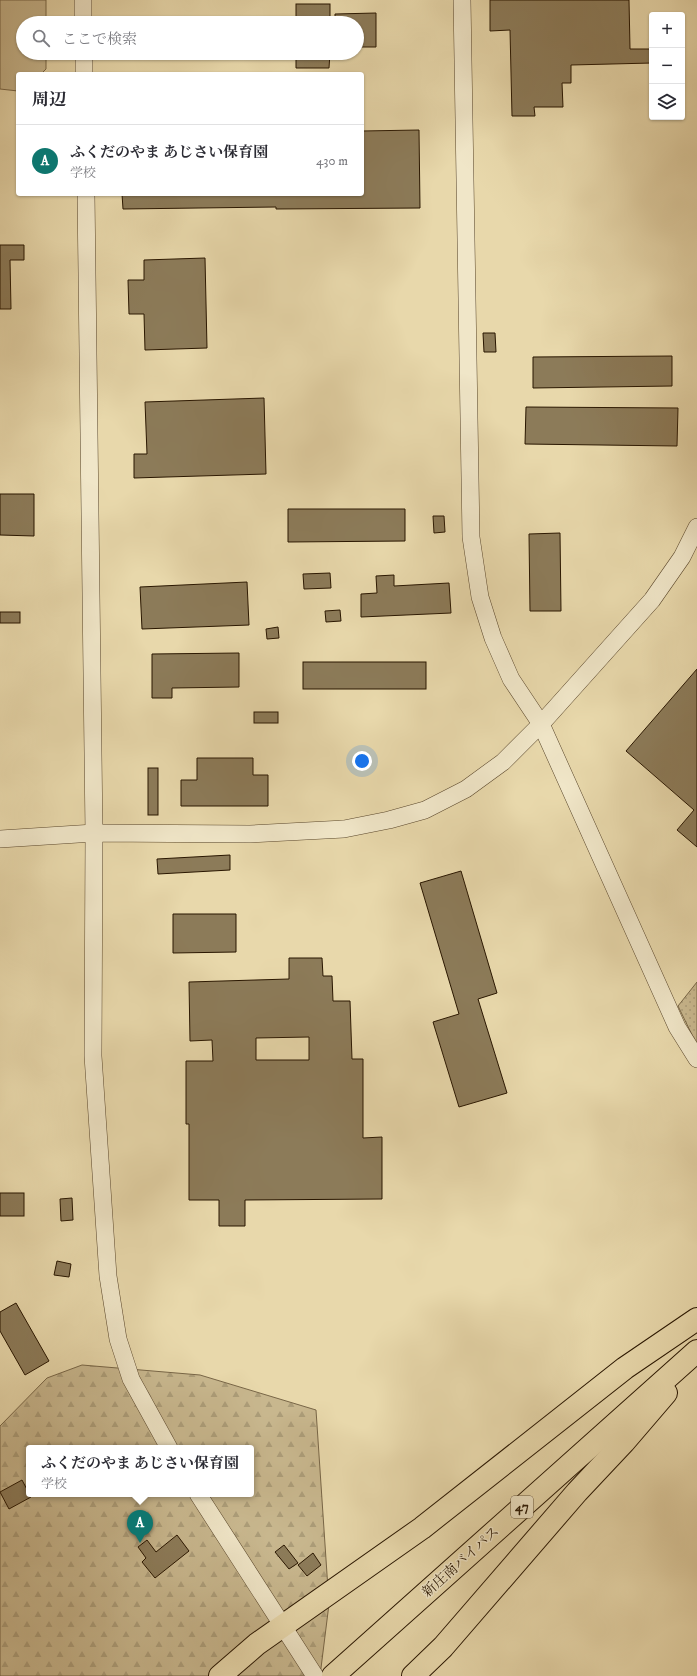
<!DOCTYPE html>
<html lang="ja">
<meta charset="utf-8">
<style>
:root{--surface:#fff;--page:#f2f2f3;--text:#2b2b33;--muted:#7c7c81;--line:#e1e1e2;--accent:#0f766e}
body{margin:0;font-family:"IM FELL DW Pica","Noto Serif JP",serif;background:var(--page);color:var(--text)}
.controls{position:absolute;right:12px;top:12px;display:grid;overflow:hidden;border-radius:4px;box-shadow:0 1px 3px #0004}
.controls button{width:36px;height:36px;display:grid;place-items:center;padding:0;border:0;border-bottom:1px solid var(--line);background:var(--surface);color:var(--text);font:20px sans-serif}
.you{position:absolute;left:362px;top:761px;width:14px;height:14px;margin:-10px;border:3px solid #fff;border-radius:50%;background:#1a73e8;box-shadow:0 0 0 6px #1a73e833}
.badge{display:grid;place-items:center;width:26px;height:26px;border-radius:50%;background:var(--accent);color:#fff;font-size:13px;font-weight:700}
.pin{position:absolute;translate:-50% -33px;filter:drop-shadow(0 1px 2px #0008)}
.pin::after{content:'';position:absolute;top:21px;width:14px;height:12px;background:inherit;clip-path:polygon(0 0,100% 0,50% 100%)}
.popup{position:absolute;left:26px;top:1445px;width:228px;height:52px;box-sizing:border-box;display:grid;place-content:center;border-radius:4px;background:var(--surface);filter:drop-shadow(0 1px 3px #0005);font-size:13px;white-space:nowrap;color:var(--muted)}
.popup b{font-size:15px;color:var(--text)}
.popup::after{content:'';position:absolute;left:50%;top:100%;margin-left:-8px;border:8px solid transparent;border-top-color:var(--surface)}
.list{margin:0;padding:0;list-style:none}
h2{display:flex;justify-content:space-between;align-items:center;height:52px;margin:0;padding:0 16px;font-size:17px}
h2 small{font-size:13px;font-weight:400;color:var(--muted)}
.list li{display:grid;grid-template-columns:26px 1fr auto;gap:12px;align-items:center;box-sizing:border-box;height:72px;padding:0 16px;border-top:1px solid var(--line)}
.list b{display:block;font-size:15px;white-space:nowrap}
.list p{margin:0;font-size:13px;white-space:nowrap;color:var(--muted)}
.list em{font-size:13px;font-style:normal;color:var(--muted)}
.icon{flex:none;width:22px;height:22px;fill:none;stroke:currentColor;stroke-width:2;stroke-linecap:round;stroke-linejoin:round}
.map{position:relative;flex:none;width:697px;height:1676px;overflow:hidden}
.search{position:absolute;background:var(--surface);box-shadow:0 1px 3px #0004;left:16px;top:16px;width:348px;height:44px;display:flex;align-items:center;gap:10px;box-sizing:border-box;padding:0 14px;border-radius:22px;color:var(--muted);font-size:15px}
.panel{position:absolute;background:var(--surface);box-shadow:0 1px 3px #0004;left:16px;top:72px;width:348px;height:124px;border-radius:4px}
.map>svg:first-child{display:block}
.grass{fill:url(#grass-dots);stroke:#786647}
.forest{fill:url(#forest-firs);stroke:#786647;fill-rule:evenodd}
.garden{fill:#c8b78e;stroke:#786647}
.building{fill:#8c7b59;stroke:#291600;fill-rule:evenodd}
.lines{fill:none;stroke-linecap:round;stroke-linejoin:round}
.minor-casing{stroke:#59462b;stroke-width:18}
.highway-casing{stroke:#291600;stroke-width:24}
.minor{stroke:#f0e6c8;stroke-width:17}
.highway{stroke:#e8d8ab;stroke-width:22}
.labels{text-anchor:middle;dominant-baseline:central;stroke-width:3;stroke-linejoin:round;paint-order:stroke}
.shield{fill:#f0e6c8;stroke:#65543c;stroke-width:1}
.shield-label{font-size:13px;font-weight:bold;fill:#291600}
.street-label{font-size:14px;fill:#291600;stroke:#f0e6c8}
</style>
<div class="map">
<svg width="697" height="1676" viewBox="0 0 697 1676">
<defs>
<pattern id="grass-dots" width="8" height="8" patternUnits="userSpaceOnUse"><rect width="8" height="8" fill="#c8b78e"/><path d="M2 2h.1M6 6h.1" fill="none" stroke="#ac9d79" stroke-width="1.8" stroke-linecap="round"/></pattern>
<pattern id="forest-firs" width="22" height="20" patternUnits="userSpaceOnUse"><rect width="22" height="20" fill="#c8b78e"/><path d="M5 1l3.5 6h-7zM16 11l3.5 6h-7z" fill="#ac9d79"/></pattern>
</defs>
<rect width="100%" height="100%" fill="#e8d8ab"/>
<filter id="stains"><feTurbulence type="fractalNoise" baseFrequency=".005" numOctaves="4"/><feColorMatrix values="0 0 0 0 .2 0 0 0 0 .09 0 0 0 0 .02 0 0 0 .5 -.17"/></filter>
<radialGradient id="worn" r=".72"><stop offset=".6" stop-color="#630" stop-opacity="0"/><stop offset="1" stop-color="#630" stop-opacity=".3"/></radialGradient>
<!-- grass -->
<path class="grass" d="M697,982V1043H696L678,1006Z"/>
<!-- forest -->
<path class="forest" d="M82,1365L200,1375L316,1410L329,1604L320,1676H0V1426L47,1378ZM29,1448H251V1494H29Z"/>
<!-- garden -->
<path class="garden" d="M0,0H46V23H23V53H46V69L41,74H18V91L0,89Z"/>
<!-- building -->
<g class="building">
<path d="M490,0H629L630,49H652V63L571,65V83H562L563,107H534L535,116H512L510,30L490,31Z"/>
<rect x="296" y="4" width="34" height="19"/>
<path d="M376,13V47H357V23H335V14Z"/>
<path d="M296,53H330L329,68H296Z"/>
<path d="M419,130L420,208L276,209V207L123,209L122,194H362V131Z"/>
<path d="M0,245H24V260H10L11,309H0Z"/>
<path d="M205,258L207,348L145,350L144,314H129L128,280H144V260Z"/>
<path d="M483,333H495L496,352H484Z"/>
<path d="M672,356V386L533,388V357Z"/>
<path d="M264,398L266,474L134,478V454H147L145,402Z"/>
<path d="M526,407L678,408L677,446L525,444Z"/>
<path d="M0,494H34V536L0,535Z"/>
<path d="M288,509H405V541L288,542Z"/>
<path d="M433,516H444L445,532L434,533Z"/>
<path d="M560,533L561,611H530L529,534Z"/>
<path d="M330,573L331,588L304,589L303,574Z"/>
<path d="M394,575V586L449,583L451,613L361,617V594L377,593L376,576Z"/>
<path d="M247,582L249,625L142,629L140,587Z"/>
<path d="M340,610L341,621L326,622L325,611Z"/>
<rect x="0" y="612" width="20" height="11"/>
<path d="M278,627L279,638L267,639L266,629Z"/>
<path d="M239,653V687L172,688V698H152V654Z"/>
<rect x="303" y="662" width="123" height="27"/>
<path d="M697,669V847L677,830L694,810L626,751Z"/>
<rect x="254" y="712" width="24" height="11"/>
<path d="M197,758H253V775H268V806H181V780H197Z"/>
<rect x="148" y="768" width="10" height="47"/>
<path d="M230,855V870L158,874L157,859Z"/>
<path d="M461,871L497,993L478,999L507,1093L459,1107L433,1022L459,1014L420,883Z"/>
<path d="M173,914H236V952L173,953Z"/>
<path d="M289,958H322L323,976H332L333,1001H350L352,1059H363V1138L382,1137V1199L245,1200V1226H219V1200H189V1124H186V1061H213L212,1040L190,1041L189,982L289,979ZM309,1037V1060H256V1038Z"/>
<rect x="0" y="1193" width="24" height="23"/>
<path d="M72,1198L73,1220L61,1221L60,1199Z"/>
<path d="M57,1261L71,1264L69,1277L54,1275Z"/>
<path d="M16,1303L49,1361L25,1375L0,1331V1312Z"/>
<path d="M22,1480L31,1497L9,1509L0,1492Z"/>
<path d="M177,1535L189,1551L155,1578L142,1562L146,1558L138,1547L147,1540L156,1552Z"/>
<path d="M284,1545L298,1563L289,1569L275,1552Z"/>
<path d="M313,1553L321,1565L307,1576L298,1565Z"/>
</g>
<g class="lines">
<defs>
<g id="minor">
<path d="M83,0V23"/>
<path d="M462,0L471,537L480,597L493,638L511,679L541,724L677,1027L697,1059"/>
<path d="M84,53V74"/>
<path d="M86,194L94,833L93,1056L108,1276L118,1339L131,1379L169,1448"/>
<path d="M0,839L94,833L250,834L344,829L389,820L425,810L466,789L503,762L541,724L652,600L682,557L697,527"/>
<path d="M198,1494L315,1676"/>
</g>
<g id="highway">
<path d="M220,1676L257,1644L422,1528L625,1368L697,1319"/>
<path d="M333,1676L697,1351"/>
<path d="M413,1676L443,1647L577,1492L624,1442L666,1393"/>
</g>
</defs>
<!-- minor casing -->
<use href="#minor" class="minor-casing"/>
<!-- highway casing -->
<use href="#highway" class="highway-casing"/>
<!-- minor -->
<use href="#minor" class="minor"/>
<!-- highway -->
<use href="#highway" class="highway"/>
</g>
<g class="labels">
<!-- shield labels -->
<rect class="shield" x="511" y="1496" width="22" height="22" rx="3"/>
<g class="shield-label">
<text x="522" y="1507">47</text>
</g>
<!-- street labels -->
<g class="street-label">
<text transform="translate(461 1562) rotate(-42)">新庄南バイパス</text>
</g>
</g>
<rect width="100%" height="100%" filter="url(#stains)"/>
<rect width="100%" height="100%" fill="url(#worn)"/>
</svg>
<div class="controls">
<button>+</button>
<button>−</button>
<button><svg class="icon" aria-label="layers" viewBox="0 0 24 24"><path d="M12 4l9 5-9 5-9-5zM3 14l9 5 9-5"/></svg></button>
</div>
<div class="you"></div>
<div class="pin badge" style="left:140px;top:1543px">A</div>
<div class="popup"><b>ふくだのやま あじさい保育園</b>学校</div>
<div class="search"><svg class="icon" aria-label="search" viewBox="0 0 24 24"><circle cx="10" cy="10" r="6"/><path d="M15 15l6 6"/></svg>ここで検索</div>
<section class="panel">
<h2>周辺<small></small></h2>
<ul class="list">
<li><span class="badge">A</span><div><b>ふくだのやま あじさい保育園</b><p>学校</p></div><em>430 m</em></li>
</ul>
</section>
</div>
